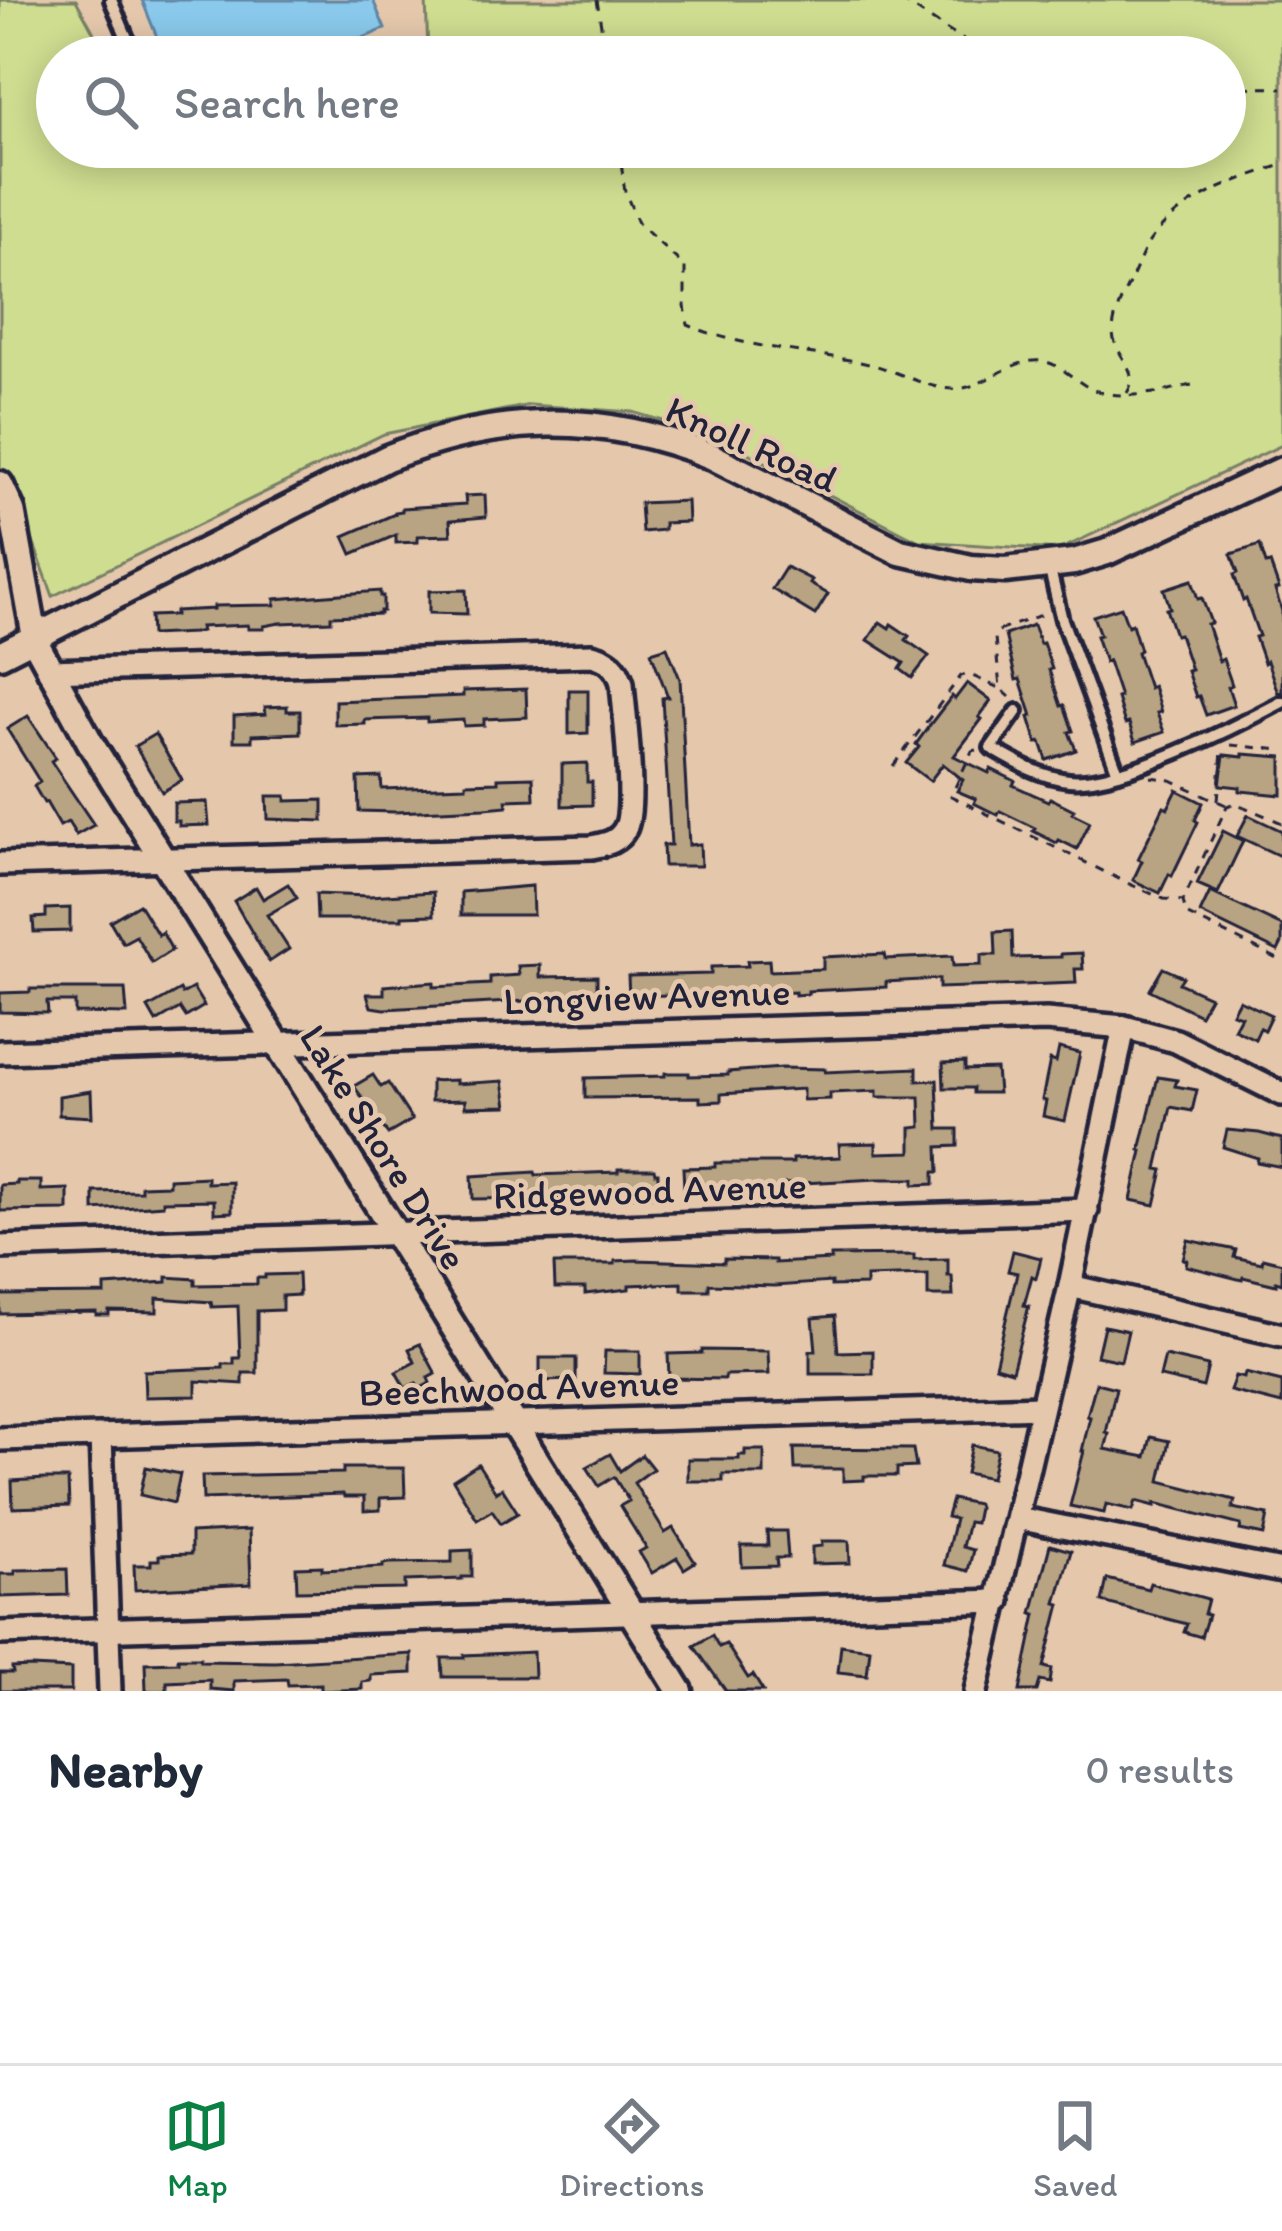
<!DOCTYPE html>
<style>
:root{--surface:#fff;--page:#f2f2f3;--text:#1f2937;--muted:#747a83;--line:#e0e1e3;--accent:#0b8043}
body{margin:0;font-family:Itim,sans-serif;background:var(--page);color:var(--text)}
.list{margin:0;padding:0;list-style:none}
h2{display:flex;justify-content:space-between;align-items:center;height:156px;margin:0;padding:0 48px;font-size:51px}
h2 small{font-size:39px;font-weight:400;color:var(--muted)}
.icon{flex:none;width:66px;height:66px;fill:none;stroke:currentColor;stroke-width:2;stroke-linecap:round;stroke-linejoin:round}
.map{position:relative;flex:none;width:1282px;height:1691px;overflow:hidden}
.search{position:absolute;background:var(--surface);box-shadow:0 6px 30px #0003;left:36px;right:36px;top:36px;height:132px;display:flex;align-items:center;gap:30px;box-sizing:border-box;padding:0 42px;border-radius:66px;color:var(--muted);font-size:45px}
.sheet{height:372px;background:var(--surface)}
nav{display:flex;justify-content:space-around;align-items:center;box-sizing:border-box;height:168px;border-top:3px solid var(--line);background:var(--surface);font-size:33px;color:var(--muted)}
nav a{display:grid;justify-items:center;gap:6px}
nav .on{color:var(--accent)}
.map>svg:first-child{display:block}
.green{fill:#cedd90;stroke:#788066;stroke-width:3}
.water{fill:#8ac9eb;stroke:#6086a5;stroke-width:3}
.building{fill:#b8a482;stroke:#22223b;stroke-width:3}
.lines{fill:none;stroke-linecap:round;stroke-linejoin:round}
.service-casing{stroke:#22223b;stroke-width:20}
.minor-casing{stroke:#22223b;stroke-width:30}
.tertiary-casing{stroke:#22223b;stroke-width:33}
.path{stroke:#22223b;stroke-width:3;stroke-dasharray:9 9;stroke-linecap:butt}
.service{stroke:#e5c8ac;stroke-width:10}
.minor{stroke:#e5c8ac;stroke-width:21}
.tertiary{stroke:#e5c8ac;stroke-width:24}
.labels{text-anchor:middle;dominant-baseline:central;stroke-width:9;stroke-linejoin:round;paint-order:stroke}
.street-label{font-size:39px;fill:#22223b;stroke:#e5c8ac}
</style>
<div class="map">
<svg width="1282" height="1691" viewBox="0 0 1282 1691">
<rect width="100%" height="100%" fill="#e5c8ac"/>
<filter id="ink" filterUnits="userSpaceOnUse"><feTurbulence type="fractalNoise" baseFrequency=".00833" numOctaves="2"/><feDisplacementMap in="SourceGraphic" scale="24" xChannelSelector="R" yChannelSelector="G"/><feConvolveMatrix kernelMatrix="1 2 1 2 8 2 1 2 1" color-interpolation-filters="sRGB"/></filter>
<g filter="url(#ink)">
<!-- green -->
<path class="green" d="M0,0H76L107,57H57V147H157L165,160L197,147H1225V57H417L428,52L426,0H1282V445L1059,550L919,541L715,436L632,412L530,405L384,434L53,596L21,509L0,492Z"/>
<!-- water -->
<path class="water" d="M142,0H373L385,29L317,57H165Z"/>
<!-- building -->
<g class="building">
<path d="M485,495L486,517L450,520L451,535L418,536V542L396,543V535L352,554L344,536L395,514V512L402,511V508L466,504L465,496Z"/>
<path d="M687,501L688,522L664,523V530L642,532L640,503Z"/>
<path d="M1260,545L1266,564L1270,563L1279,589L1275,590L1282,611V692L1278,693L1267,661L1264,663L1255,637L1259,636L1246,599L1243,601L1234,575L1238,573L1231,554Z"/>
<path d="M786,567L812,580L810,584L828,594L815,615L772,589Z"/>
<path d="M1192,580L1198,599L1202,598L1211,623L1207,624L1219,661L1223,659L1232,685L1228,687L1234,705L1206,715L1199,696L1196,697L1187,671L1191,670L1179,634L1175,635L1166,609L1170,608L1164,589Z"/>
<path d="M466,590L467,614L429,613V591Z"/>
<path d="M380,591V596H383V611H380V614L331,616V621L280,623L264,626V629H248V625L200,627L201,631L194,633L151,635L150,616L175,615V611L214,609V606L275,605V599Z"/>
<path d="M1121,607L1128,626L1132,624L1140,650L1137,652L1149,688L1153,686L1161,712L1157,713L1164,732L1135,742L1129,723L1125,724L1117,698L1120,697L1108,661L1105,662L1096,636L1100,635L1093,616Z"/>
<path d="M880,622L889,628L891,624L909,636L906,640L929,656L912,678L900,669L904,663L868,640Z"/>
<path d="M1033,625L1040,644L1043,643L1052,669L1049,670L1061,706L1064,705L1073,731L1069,732L1076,750L1047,760L1041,742L1037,743L1029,717L1032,716L1020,679L1016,680L1005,635Z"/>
<path d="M667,647L680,679L689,845L700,844L701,866H664L663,845H671L662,698L668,697L651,652Z"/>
<path d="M967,683L991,701L979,717L982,719L954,756L989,773L991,769L1015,781L1013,785L1048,801L1050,798L1074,810L1072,813L1090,822L1077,849L1059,840L1057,843L1033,831L1035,828L1000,811L998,815L974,803L976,799L957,791L963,780L943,764L930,781L906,763L919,747L916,744L932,722L952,696L955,699Z"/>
<path d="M526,689L527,717L484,719V725L464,726L463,720L427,722V718L365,720V724L335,725V701L463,696V691Z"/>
<path d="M569,690H588V733L569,734Z"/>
<path d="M287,706V711H300V733L252,735V741H234V716L266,714L265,707Z"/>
<path d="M28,716L56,758L51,761L94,825L76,835L68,822L60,826L46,802L44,803L34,786L40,782L7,729Z"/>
<path d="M155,734L182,780L162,792L135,746Z"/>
<path d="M1243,754L1282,757V795L1240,791V787L1220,785L1224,755L1243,757Z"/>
<path d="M587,763V782H592V805L562,806V764Z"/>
<path d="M381,777L382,789L466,786V783L498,782V778L533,777L534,799L506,800L507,806L485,808L395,812L359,811L358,778Z"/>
<path d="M1177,790L1203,803L1195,820L1198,822L1172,876L1169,874L1160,893L1133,880L1142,861L1138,859L1164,806L1168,808Z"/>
<path d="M267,796H286V801L323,800V821L268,819Z"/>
<path d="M207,802L209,825L179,826V821H174V803Z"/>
<path d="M1248,815L1282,831V857L1237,836Z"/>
<path d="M1223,831L1243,841L1218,893L1197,884Z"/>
<path d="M288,884L297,898L267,915L289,949L269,962L234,901L256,887L263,899Z"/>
<path d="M532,886L533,915H461V892Z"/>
<path d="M433,892L434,915L402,916V919H317L316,894L369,896Z"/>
<path d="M1210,892L1282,926V943L1278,951L1200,913Z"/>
<path d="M139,904L158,935L162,932L172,950L152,963L136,936L123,943L110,921Z"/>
<path d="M70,908V931L34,932L33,918L46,917V909Z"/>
<path d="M1012,931L1013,958L1061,957V954L1082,953L1083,969H1075L1076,983L939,988V979L886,982V987L808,991V994L795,995V992L669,998V995L629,996L628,976L711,974V967L748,966L747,961L769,960L770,971L823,969V957L885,954V959L952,956L953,966L981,965V955H996L995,932Z"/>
<path d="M540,965V977L597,976V997L385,1009L371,1007L367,994H384V986L434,982V987L490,984V977L519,975L518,966Z"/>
<path d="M1163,968L1183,977L1179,983L1210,997L1200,1015L1150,990Z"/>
<path d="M193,988L204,1006L186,1017L180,1008L156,1022L148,1008L180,990L182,994Z"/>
<path d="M30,989H125L127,1014L75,1013V1002H47L48,1013L0,1012V993L30,992Z"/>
<path d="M1239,1000L1271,1015L1264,1030L1260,1028L1255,1039L1234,1029L1241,1016L1232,1013Z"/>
<path d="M1059,1048L1080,1053L1065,1121L1043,1116L1046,1101L1042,1100L1050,1060L1056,1062Z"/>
<path d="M965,1062V1070L996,1069L998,1093H973V1088H944L943,1063Z"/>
<path d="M782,1068L825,1069V1072L917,1068V1081L937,1080L939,1129H958V1146L938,1147L939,1172H934V1184L914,1185V1179H877L785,1184V1188H684L683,1168L715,1167V1163H793V1159L840,1157L839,1144L876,1143V1153L911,1152V1128L921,1127L920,1097H877V1091L830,1093V1099L803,1100V1089L721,1094V1101L700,1102V1097L585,1098V1078L665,1076V1073H689V1076L728,1075V1072Z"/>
<path d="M373,1075L381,1087L388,1083L412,1120L388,1134L354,1086Z"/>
<path d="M1158,1077L1177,1080L1175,1086L1197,1090L1192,1111L1171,1107L1157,1169L1163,1170L1155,1205L1131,1200L1142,1151L1140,1150Z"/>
<path d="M456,1080V1084L503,1081L507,1106L465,1107V1100L431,1101V1081Z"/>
<path d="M91,1091L92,1117L59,1115V1096Z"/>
<path d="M1227,1130L1259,1133L1282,1139V1167L1257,1162L1258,1158L1223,1147Z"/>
<path d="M618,1169H654L655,1173H658V1196L473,1199L472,1176L535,1172L536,1175L618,1172Z"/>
<path d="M207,1177V1183L232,1182V1212L214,1213V1200L163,1201V1205L94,1210V1192L141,1191V1186L169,1185V1179Z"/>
<path d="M17,1181H41V1190L68,1189V1210L0,1211V1185L17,1184Z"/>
<path d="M1188,1240L1236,1250L1234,1257L1262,1263L1263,1258L1282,1263V1283L1276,1281V1285L1243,1277L1242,1280L1186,1266L1187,1260L1183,1259Z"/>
<path d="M1013,1251L1041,1258L1036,1278L1032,1276L1024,1305L1029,1306L1012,1371L995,1366L1017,1273L1008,1271Z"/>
<path d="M914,1255V1260L948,1259V1276H952L953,1296H928V1275L866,1277V1285L831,1286V1282L775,1286L709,1284V1290H682V1283L629,1285V1289L585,1294V1288H555L554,1264H615V1261L636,1260L724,1263V1259L775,1260V1263L831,1260V1256Z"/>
<path d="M298,1274L299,1295L282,1296V1310L257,1311V1373H243V1384L196,1381V1396L145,1397L144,1371L223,1368V1364H234V1358H240L238,1306L212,1307L211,1302L157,1298V1312L109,1311V1315H96V1312L0,1314V1295L105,1294V1286L167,1282V1277L195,1279V1285L257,1284V1278H265V1275Z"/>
<path d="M835,1316L838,1352L873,1351V1374H810V1351H816L813,1318Z"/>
<path d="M1104,1326L1128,1331L1121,1361L1097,1356Z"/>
<path d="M420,1344L436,1374L428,1378L430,1383L419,1389L416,1383L405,1388L396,1372L415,1362L409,1349Z"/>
<path d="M702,1350L768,1351L769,1374L725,1375V1379L669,1378L668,1354L702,1353Z"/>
<path d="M605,1351H640V1374L604,1373Z"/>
<path d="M1165,1356L1208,1366L1203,1387L1160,1377Z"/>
<path d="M540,1358H576V1380L540,1381Z"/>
<path d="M1245,1373L1282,1382V1404L1230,1391L1235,1376L1244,1378Z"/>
<path d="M1096,1383L1116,1388L1106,1433L1109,1434L1105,1449L1146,1457L1151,1437L1169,1441L1160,1481L1235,1500L1233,1508L1268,1515L1264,1535L1240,1530L1241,1525L1155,1503V1506L1136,1501L1133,1510L1106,1504L1104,1513L1070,1506L1084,1451H1082L1090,1417L1087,1416Z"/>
<path d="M972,1445L997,1450L991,1478L966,1473Z"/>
<path d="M794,1448L913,1449L916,1467L897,1468V1476H864V1480L843,1481V1469H795Z"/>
<path d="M745,1450H764V1474H723V1481H688V1459H739V1455H745Z"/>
<path d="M610,1454L620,1471L642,1455L653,1469L634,1483L665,1533L673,1528L695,1562L684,1569L677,1558L652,1573L639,1552L646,1548L620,1506L629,1501L614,1477L599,1486L587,1467Z"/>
<path d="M478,1464L496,1492L502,1488L518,1513L501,1523L492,1510L477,1519L453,1480Z"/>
<path d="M146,1467L180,1474L174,1503L140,1495Z"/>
<path d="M343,1468H404L405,1497L380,1498V1510L364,1511V1497H344L343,1494L203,1499L202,1476L343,1473Z"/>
<path d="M45,1479H68L69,1506L13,1508L12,1481Z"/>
<path d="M952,1499L977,1504L978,1508L975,1523L968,1522L962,1547L973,1550L968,1571L944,1565L955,1519L947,1517Z"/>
<path d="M249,1530L251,1584L135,1590L134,1565H151V1560H159V1555L191,1554V1533Z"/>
<path d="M767,1531H786L788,1558H776L777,1566L742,1567L741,1546H768Z"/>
<path d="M822,1541H849L850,1563L812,1564V1547L822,1546Z"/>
<path d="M1050,1545L1071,1551L1056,1603L1060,1604L1044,1667L1052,1669L1050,1683L1040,1681L1037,1691H1020L1036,1614L1032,1613Z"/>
<path d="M472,1550V1577H462V1579L405,1581V1589L297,1591L296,1567L322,1566V1570L383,1567V1564L390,1563L452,1562V1551Z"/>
<path d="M67,1569L68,1595L0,1597V1574H15V1570Z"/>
<path d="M1107,1579L1148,1589L1150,1583L1208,1599L1204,1614L1208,1615L1201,1637L1184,1632L1187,1624L1102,1602Z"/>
<path d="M712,1635L719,1647L726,1644L748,1678L753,1675L763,1691H726L694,1646Z"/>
<path d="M841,1645L870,1649L867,1675L838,1672Z"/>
<path d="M533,1652L534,1677H443L442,1658H464V1655Z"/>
<path d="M412,1654V1673L371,1675V1681L362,1682V1689L321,1691V1684L288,1685L287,1679L234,1681V1691L210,1689V1680L167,1682V1691H146L145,1663L178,1662V1658H200V1661L275,1662Z"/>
<path d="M31,1667L71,1669V1691H0V1673H13L12,1668Z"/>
</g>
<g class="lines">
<defs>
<g id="service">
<path d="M111,0L135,57"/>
<path d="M1049,566L1062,620L1118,773"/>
<path d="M1017,711L991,748C1015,762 1040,777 1069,780C1118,786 1237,726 1282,702"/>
</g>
<g id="minor">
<path d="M0,864L592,847C606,844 618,842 625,829C637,808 624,712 622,683C617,667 609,659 592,655L49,671"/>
<path d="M0,1052L1046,1020L1124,1027L1176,1041L1282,1094"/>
<path d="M0,1247L1087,1210"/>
<path d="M1070,1286L1282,1335"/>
<path d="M101,1436L110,1691"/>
<path d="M0,1439L1040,1407"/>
<path d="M1017,1518L1282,1571"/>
<path d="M0,1633L999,1601"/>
<path d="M976,1691L1070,1286L1124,1027"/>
</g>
<g id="tertiary">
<path d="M0,484L12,510L36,643L91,744L680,1691"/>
<path d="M0,655L387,458C499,414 599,411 711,456L900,552L971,568L1005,570L1074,562L1107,552L1282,470"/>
</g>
</defs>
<!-- service casing -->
<use href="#service" class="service-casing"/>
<!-- minor casing -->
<use href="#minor" class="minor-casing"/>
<!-- tertiary casing -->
<use href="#tertiary" class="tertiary-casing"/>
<!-- path -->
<g class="path">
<path d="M597,0L606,57"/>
<path d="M901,0L958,37L998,57"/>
<path d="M1225,87L1282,88"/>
<path d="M619,147L625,192L638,223L685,267V306L688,325C749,351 814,350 877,366C901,373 932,390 955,389C986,388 1010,358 1041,361C1062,363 1077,385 1097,391C1130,401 1164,391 1196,384"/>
<path d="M1127,393C1142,370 1114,356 1113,333C1113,315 1123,295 1131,280C1138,266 1143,249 1152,238C1183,198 1236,180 1282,165"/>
<path d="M1010,697L1000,688L995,638L998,631L1046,613"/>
<path d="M1231,745L1282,750"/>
<path d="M977,750L972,751L951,796L1125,882L1164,899L1183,901"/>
<path d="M893,766L961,676L968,674L999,688"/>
<path d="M1151,777L1171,780L1226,805"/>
<path d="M1218,800L1222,750"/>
<path d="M1282,823L1235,803L1227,806L1183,901L1186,914L1282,961"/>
</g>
<!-- service -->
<use href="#service" class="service"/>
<!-- minor -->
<use href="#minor" class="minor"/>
<!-- tertiary -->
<use href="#tertiary" class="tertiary"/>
</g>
</g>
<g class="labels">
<!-- street labels -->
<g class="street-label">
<text transform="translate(752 444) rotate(24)">Knoll Road</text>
<text transform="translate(647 996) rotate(-2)">Longview Avenue</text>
<text transform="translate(384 1147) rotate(58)">Lake Shore Drive</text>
<text transform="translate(650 1190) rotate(-2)">Ridgewood Avenue</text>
<text transform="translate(519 1387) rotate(-2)">Beechwood Avenue</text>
</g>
</g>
</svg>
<div class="search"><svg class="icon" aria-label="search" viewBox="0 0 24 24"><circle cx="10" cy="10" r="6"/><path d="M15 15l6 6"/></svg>Search here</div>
</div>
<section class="sheet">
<h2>Nearby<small>0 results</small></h2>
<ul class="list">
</ul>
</section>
<nav>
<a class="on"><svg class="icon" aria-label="map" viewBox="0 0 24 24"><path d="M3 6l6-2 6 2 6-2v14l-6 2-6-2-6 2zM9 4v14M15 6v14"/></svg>Map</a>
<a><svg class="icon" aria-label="directions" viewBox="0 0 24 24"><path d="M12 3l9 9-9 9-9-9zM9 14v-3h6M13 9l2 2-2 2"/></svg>Directions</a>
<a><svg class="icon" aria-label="saved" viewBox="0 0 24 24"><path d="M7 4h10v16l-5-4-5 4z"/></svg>Saved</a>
</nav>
